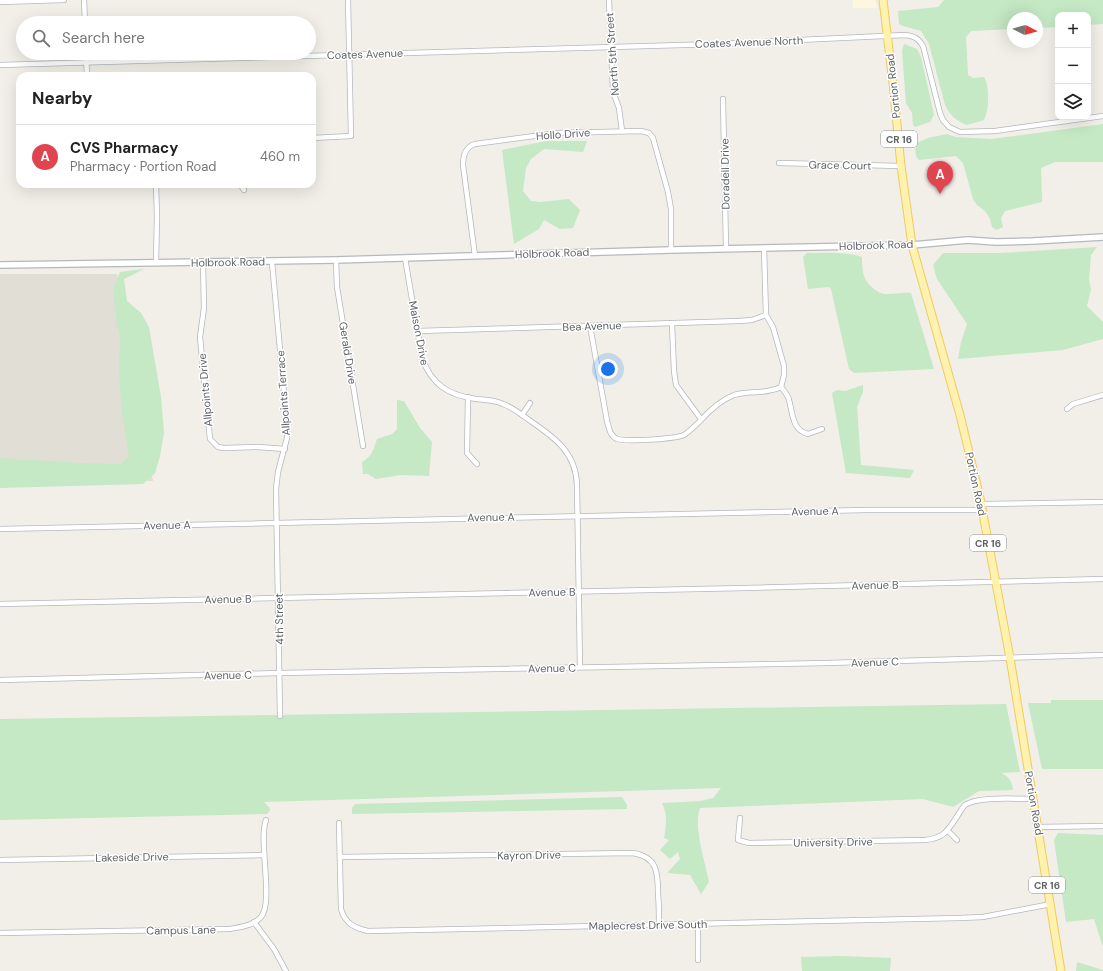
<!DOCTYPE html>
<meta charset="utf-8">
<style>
:root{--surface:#fff;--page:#f6f6f6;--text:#222;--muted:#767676;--line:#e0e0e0;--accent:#1a73e8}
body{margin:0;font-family:"DM Sans",sans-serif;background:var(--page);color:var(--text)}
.controls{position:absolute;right:12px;top:12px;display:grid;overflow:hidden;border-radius:8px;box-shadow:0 4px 16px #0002}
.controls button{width:36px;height:36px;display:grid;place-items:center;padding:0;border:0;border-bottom:1px solid var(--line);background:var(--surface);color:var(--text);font:20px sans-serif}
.compass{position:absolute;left:1007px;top:12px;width:36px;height:36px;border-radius:50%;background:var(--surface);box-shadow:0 4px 16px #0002;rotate:96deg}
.you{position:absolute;left:608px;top:369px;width:14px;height:14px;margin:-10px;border:3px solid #fff;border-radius:50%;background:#1a73e8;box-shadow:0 0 0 6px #1a73e833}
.badge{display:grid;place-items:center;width:26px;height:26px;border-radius:50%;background:var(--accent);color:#fff;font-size:13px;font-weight:700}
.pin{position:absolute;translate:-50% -33px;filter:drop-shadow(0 1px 2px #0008)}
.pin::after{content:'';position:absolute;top:21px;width:14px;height:12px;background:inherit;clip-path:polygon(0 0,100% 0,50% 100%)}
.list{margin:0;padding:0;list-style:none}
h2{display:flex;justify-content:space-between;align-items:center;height:52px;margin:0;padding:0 16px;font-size:17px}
h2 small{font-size:13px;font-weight:400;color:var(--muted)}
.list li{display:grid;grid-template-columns:26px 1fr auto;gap:12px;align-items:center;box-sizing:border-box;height:64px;padding:0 16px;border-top:1px solid var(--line)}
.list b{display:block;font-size:15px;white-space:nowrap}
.list p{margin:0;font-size:13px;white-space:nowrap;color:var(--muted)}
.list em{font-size:13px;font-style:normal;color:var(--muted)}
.icon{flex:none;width:22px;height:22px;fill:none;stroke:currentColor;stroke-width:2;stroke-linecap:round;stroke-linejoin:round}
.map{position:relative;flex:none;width:1103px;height:971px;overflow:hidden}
.search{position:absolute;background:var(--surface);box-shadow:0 4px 16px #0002;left:16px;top:16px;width:300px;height:44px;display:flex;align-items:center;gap:10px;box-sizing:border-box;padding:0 14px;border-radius:22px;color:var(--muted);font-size:15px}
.panel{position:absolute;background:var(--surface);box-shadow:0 4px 16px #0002;left:16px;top:72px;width:300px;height:116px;border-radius:12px}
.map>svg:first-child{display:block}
.commercial{fill:#fef7e0}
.education{fill:#e1ded6}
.green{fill:#c5e8c5}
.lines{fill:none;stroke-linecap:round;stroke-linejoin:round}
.minor-casing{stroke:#b5b8bc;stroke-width:6}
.tertiary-casing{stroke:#b5b8bc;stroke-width:8}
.primary-casing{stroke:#f2c960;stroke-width:9}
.minor{stroke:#fff;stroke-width:4.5}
.tertiary{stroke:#fff;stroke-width:5.5}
.primary{stroke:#fff2af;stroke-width:7}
.labels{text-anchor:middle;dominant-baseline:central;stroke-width:3;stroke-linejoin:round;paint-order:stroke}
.shield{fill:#fff;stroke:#8f9295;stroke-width:1}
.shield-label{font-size:10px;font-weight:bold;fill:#5f6368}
.street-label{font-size:11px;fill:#5f6368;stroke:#fff}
</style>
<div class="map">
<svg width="1103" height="971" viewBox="0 0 1103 971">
<rect width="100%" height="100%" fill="#f1efe8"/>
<!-- commercial -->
<path class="commercial" d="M853,0H875L877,8H853Z"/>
<!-- education -->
<path class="education" d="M0,274H117L153,481H0Z"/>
<!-- green -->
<g class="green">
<path d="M944,0H1103V24L1088,25V15H1058V27L1037,28V18H1013V29L971,31L966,37L968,75L973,78L984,77C990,87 989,110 984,120L967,125C957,121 950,116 945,105L929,44L921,31L903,26L899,24L898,11L938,7Z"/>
<path d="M904,44L917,49L921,57L934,115L930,122L915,127L913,125L912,113L906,103L902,51Z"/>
<path d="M1103,124V162H1055L1041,168L1042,202L1005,211L1001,218L1003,227L996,230L992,227L990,219L985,211L977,205L973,199L963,163L956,156L919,160C914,155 915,149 917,143L928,138L947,134L955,137L991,139Z"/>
<path d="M546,141H587L583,152L544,149L531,159L526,168L523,191L531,201L540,202L569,199L580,210L573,228L560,229L544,220L539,229L514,244L502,150Z"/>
<path d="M1097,247L1091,255L1089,280L1091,289L1087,306L1103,322V339L1063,350L958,359L961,342L967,324L937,279L933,265L943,253H1000Z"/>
<path d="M807,253C825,253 845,251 862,257C862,263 862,270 864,276C867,285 879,295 888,294C896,294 903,292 911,293L934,369L854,373L849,369L831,289L829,287L808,289L803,257Z"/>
<path d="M144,269L124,279L127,301L141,313L149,327L161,397L164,433L160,456L155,473L143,484L0,488V458L79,463L121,464L129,456L121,405L119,368L120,342L121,340L117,323L113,289L120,272Z"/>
<path d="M863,385V392L857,407L861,465L914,470L910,478L846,473L832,393L837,390L845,391Z"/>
<path d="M397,400L404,401L420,428L432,442L429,476L401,475L376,479L368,474H363L362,462C372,457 374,448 377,439L392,434L397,429Z"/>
<path d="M1051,700H1103V769H1042L1028,703H1051Z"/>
<path d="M1006,704L1020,772L1001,773C1009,777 1012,781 1013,790L979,791L953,807L923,799L700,808C693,827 705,861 709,882L701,894L690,875L667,873L680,859L678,852L670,859L660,850L669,840L664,838C666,826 668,814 662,803L701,801L713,798L721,788L264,802L269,807L270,810L267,814L0,820V719Z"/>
<path d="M622,797L627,805V809L352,814V808L355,804Z"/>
<path d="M1058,833L1103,835V947L1094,919L1066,922L1054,840Z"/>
<path d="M840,956L891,958L890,971H802L801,957Z"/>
<path d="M1077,962L1103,970V971H1076Z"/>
</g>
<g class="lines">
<defs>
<g id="minor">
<path d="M84,0L85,23"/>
<path d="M609,0L613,92L619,108L622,131"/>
<path d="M0,2L64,0"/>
<path d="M86,53L87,76"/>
<path d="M0,65L717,44L905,35C914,36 918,38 923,46L940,113L943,120L949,127L960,132L995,131L1103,116"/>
<path d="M723,99L726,248"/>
<path d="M312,138L351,136L348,0"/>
<path d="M779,163L901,166"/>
<path d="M240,184L244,190"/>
<path d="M475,256L463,165C463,156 465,147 475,144L557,133L641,131L649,133L653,138L668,192L671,209V250"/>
<path d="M405,258L422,358C432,385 448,395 476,399C485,400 495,400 503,404C512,407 521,414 529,420C554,437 576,452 577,485L580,667"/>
<path d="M336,260L337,287L363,446"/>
<path d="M272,262L287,426V438L278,472L276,489L280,716"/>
<path d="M156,263L157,216L156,184"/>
<path d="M203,263L204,308L200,337L210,439L218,447L224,448L258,447L285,449"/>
<path d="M672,324L674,371L676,385L701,419"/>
<path d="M590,326L607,421C609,428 610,436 617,439C627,442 675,439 684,435C690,431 695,426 700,421C709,411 721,400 734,395C750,390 764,395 781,387L784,375V366L773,327L766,315L764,248"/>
<path d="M418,331L739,321L752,320L766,315"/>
<path d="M781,387C784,391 788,395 789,400C793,414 792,430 808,434L822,429"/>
<path d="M468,397L467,453L477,464"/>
<path d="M1067,409L1073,404L1103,395"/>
<path d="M522,415L530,403"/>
<path d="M981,504L1103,502"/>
<path d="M0,529L866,510H981"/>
<path d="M0,604L746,588L1103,579"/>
<path d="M0,680L280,673L827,663L1103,655"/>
<path d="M740,818L738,840L749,843L925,840C945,838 948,830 958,815C960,812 962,808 965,805C977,796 1018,799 1033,799"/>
<path d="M339,823L341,909C345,923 354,928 368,931L960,918L983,917L1051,904"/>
<path d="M1039,827L1103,826"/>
<path d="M948,831L957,840"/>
<path d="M340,857L633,853C657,857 658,872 658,893C659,904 659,915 659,925"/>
<path d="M0,860L264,855"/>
<path d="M254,922L274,949L286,971"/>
<path d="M698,924V960"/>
<path d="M0,933L230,929C240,927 253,926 261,917C274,902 258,841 266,820"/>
</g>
<path id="tertiary" d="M0,265L336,260L671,250L912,245L968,240L996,242L1033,241L1103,237"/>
<path id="primary" d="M883,0L893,83L901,166L912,245L960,415L980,498L1010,658L1061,971"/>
</defs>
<!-- minor casing -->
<use href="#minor" class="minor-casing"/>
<!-- tertiary casing -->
<use href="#tertiary" class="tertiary-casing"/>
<!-- primary casing -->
<use href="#primary" class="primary-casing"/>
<!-- minor -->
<use href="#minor" class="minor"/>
<!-- tertiary -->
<use href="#tertiary" class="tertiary"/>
<!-- primary -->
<use href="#primary" class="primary"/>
</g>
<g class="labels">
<!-- shield labels -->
<g class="shield">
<rect x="881" y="131" width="36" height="16" rx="3"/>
<rect x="970" y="535" width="36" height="16" rx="3"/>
<rect x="1029" y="877" width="36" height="16" rx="3"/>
</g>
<g class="shield-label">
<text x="899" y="139">CR 16</text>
<text x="988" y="543">CR 16</text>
<text x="1047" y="885">CR 16</text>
</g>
<!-- street labels -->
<g class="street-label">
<text transform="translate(749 42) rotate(-2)">Coates Avenue North</text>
<text transform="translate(365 54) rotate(-2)">Coates Avenue</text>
<text transform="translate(612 54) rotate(-94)">North 5th Street</text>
<text transform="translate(893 86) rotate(-96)">Portion Road</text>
<text transform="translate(563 134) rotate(-4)">Hollo Drive</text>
<text transform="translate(840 165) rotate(1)">Grace Court</text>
<text transform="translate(725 174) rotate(-91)">Doradell Drive</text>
<text transform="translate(876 245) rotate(-2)">Holbrook Road</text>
<text transform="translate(552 253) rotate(-2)">Holbrook Road</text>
<text transform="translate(228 262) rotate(-1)">Holbrook Road</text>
<text transform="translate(592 326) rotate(-2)">Bea Avenue</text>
<text transform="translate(419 333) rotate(79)">Maison Drive</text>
<text transform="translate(348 353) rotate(81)">Gerald Drive</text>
<text transform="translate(205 390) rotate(-95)">Allpoints Drive</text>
<text transform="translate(283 393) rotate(-94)">Allpoints Terrace</text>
<text transform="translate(976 484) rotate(78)">Portion Road</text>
<text transform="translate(815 511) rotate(-1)">Avenue A</text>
<text transform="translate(491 517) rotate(-1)">Avenue A</text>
<text transform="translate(167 525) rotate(-1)">Avenue A</text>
<text transform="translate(875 585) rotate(-1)">Avenue B</text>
<text transform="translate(552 592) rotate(-1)">Avenue B</text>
<text transform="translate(228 599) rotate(-1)">Avenue B</text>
<text transform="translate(279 619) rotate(-91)">4th Street</text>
<text transform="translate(875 662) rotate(-2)">Avenue C</text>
<text transform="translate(552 668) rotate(-1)">Avenue C</text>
<text transform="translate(228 675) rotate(-1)">Avenue C</text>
<text transform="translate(1034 803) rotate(80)">Portion Road</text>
<text transform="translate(833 842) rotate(-1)">University Drive</text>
<text transform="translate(529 855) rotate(-1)">Kayron Drive</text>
<text transform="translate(132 857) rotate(-1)">Lakeside Drive</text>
<text transform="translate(648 925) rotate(-1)">Maplecrest Drive South</text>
<text transform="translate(181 930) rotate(-1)">Campus Lane</text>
</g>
</g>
</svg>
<div class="controls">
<button>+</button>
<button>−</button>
<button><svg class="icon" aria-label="layers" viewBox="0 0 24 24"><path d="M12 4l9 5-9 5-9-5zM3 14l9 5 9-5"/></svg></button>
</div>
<svg class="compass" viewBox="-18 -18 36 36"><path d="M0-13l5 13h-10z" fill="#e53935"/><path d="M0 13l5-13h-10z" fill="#767676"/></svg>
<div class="you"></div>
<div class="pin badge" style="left:940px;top:194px;background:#e0444e">A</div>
<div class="search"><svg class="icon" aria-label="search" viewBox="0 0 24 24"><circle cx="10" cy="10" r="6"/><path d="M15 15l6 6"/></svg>Search here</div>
<section class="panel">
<h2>Nearby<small></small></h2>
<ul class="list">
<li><span class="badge" style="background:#e0444e">A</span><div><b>CVS Pharmacy</b><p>Pharmacy · Portion Road</p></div><em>460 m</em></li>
</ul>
</section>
</div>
